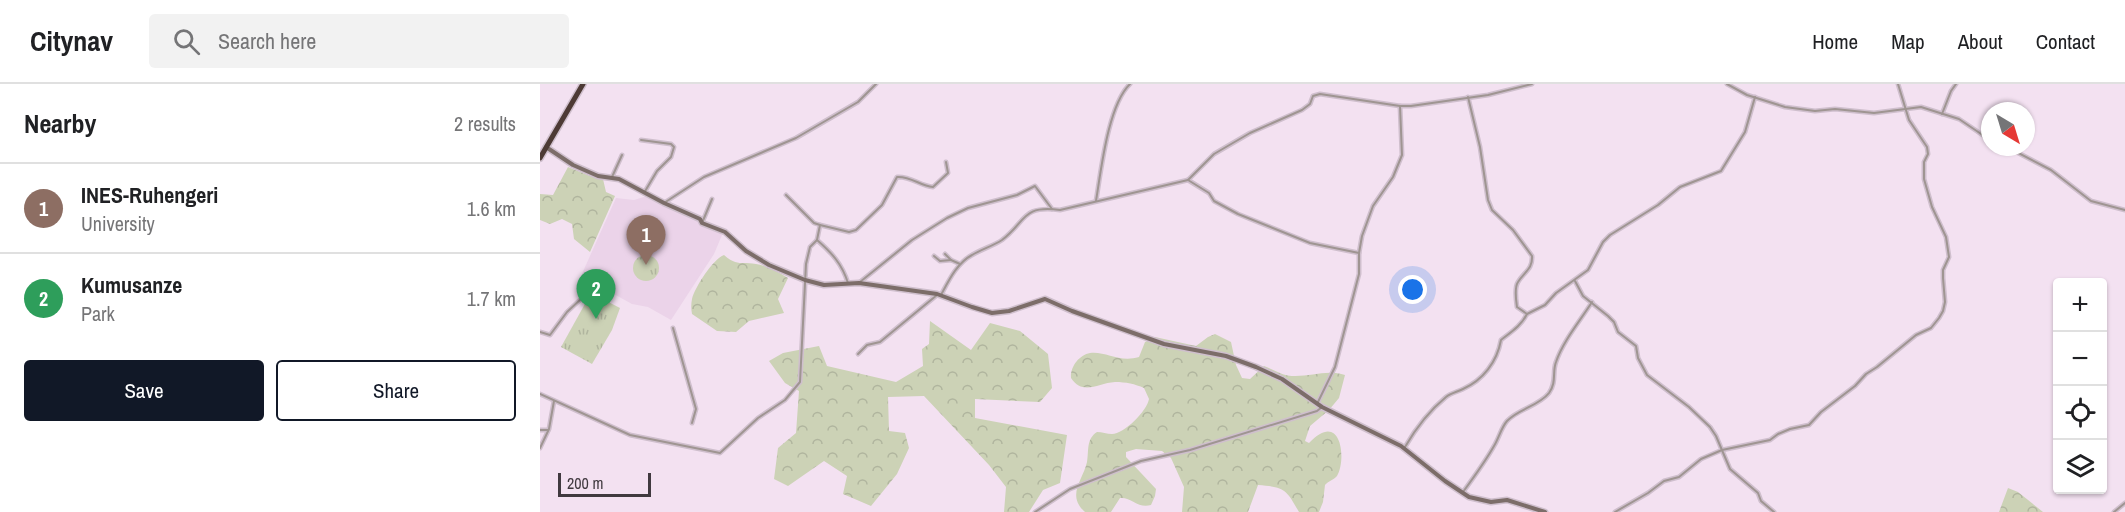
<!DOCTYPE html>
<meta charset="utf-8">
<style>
:root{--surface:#fff;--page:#f2f2f2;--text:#202124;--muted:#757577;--line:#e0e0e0;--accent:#111827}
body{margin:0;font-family:"Archivo Narrow",sans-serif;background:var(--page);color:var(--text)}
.controls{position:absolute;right:18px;bottom:18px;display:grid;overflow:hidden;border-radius:6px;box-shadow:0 2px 4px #0004}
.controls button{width:54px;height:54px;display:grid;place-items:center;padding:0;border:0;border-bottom:2px solid var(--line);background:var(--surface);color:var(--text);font:30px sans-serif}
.compass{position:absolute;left:1441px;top:18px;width:54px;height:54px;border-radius:50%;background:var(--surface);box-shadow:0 2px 4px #0004;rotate:142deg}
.scale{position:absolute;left:18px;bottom:15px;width:93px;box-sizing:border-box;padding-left:6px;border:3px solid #40393f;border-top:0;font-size:16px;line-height:21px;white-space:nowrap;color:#40393f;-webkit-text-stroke:4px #f3e1f1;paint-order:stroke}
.you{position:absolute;left:873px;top:206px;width:21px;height:21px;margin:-15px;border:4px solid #fff;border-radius:50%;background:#1a73e8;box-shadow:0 0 0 9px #1a73e833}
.badge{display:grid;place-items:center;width:39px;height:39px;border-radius:50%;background:var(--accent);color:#fff;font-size:20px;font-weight:700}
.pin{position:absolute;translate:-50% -50px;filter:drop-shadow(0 2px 3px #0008)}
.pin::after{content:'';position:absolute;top:32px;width:21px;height:18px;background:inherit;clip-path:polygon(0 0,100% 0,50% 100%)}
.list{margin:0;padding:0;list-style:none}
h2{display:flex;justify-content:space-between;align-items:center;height:78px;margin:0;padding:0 24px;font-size:26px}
h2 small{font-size:20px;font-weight:400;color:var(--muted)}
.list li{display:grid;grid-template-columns:39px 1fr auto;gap:18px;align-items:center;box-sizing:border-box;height:90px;padding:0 24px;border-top:2px solid var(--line)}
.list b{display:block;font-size:22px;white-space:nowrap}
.list p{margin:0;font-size:20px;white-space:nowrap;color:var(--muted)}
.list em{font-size:20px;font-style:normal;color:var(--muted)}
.actions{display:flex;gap:12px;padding:18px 24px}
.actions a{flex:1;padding:14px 0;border:2px solid var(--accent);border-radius:6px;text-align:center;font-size:21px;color:var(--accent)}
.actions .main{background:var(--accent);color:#fff}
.icon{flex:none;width:33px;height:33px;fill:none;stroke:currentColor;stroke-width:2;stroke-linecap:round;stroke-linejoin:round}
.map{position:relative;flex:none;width:1585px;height:428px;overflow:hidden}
header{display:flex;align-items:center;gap:36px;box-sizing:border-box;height:84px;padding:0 30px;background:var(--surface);border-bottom:2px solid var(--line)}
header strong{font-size:28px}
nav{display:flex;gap:33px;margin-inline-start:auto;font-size:21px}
.search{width:420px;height:54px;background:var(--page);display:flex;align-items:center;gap:15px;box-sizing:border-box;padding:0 21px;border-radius:6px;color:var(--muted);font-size:22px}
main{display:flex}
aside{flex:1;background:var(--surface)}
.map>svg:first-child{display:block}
.built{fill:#ebd3e9}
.forest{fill:url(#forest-crowns)}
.park{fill:url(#park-tufts)}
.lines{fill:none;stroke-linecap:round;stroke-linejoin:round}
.street-casing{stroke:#cfbfcd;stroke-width:5}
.secondary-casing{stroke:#cfbfcd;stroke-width:7}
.highway-casing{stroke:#cfbfcd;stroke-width:8}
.street{stroke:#9f9592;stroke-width:2}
.secondary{stroke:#7c6d69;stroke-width:4}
.highway{stroke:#4d3a35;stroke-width:5}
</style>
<header>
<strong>Citynav</strong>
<div class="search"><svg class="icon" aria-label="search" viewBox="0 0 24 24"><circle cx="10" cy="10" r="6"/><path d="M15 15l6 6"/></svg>Search here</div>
<nav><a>Home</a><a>Map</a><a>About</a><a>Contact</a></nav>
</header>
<main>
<aside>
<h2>Nearby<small>2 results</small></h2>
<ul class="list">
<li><span class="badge" style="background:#8d6e63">1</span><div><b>INES-Ruhengeri</b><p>University</p></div><em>1.6 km</em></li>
<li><span class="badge" style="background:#2e9e5b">2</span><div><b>Kumusanze</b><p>Park</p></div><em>1.7 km</em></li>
</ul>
<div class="actions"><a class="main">Save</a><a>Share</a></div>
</aside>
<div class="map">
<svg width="1585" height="428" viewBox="0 0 1585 428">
<defs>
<pattern id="forest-crowns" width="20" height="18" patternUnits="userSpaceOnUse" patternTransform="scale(1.5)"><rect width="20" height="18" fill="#ccd2b6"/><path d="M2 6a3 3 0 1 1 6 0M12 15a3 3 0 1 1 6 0" fill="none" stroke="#b0b59e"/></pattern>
<pattern id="park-tufts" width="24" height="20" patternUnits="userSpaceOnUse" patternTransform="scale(1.5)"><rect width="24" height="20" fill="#ccd2b6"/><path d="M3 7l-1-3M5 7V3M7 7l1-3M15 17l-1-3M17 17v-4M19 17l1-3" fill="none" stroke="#b0b59e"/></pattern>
</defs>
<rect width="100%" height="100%" fill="#f3e1f1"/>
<!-- built -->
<path class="built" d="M107,112L126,123L175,145L182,151L174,170L131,236L108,223L92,220L41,192L76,114L94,116Z"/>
<!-- forest -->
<g class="forest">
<path d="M28,83L50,92L63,95L66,108L75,112L50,168L34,155L32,140L22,135L10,140L0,136V110L13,111Z"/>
<path d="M184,171C198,183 201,177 216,180C228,182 238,188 248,194L238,215L244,229L209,237L196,248L177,247L152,230C151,225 151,220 152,215C155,203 173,175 184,171Z"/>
<path d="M390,237L431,266L450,239L480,247L508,270L512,304L500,318L435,315V334L527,351L520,399L503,406L489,428H464L466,403L449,381L384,312L348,313L349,347L365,349L369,364L357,390L331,422L303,410L307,392L284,377L248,402L234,395L238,364L256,349L259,307L245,299L229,277L243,269L279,262L287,282L356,298L383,282L382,265L389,260Z"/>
<path d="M675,250L691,258L696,281L702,294L710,295L724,282C732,285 743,292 752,292C770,293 787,285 805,291L799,314L789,326L770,342L765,357L769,359C801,325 807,375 797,392C794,396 788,397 785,401L783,418L779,428H759C746,405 745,403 718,401L708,428H642L644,403L631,374L622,367L596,365L586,368V373L616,405L615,412L611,421C598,425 592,413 580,414L571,428H545C526,411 543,396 547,378C549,367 546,355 557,348C562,348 567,350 572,350C584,350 607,327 609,315L604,304C595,300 586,298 575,298C558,299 543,312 531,294C530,283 539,271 550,269C566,267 579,279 599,273L605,258L615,253L656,262L668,253Z"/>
<path d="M1468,404L1478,408L1503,428H1459Z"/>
</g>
<!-- park -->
<g class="park">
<circle cx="106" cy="184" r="13"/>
<path d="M51,209L80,224L72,246L52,280L21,263Z"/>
</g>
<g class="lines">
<defs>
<g id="street">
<path d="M1187,0L1207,11L1245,23L1275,27L1295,25L1334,29L1381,23L1419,35L1450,56"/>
<path d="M928,13L940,63L948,116L952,126L973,146L992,172C993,185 984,188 978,198C974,204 976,216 977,223L987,230"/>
<path d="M1402,30L1411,7L1416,0"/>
<path d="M101,56L131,60L134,63L131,73L117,87L104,109"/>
<path d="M1467,63L1511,86L1551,117L1585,126"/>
<path d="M72,93L82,71"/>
<path d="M648,96L669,109L674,117L698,130L770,159L819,169"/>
<path d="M246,111L274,139L280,141L277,156C292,169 302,180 308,199"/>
<path d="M556,117C561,87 568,21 590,0"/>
<path d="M124,119L164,93L256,54L318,18L336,0"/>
<path d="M162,139L172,115"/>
<path d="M280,141L309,148L316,146L342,121L357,93C371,92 380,102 393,103L408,89L406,78"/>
<path d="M405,170L411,176L420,180"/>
<path d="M394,172L400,177L411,176"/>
<path d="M1035,197L1043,212L1068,232L1074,238L1078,248L1096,262L1098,274L1107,291L1149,323L1170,343L1176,352L1190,385L1218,409L1221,417L1234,428"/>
<path d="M320,198L372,156L407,134L428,124L477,111L495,102L512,125"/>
<path d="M401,211C409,196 417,179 432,171C442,165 453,162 462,156C487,137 481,121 520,126L648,96L674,70L710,49L762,26L770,20L773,12L780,10L860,22H871L948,11L992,0"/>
<path d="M133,244L156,325L152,339"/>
<path d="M0,248L10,251L27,228L57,200"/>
<path d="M318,270L327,261L340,258L397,211"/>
<path d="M0,310L90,351L180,369L218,334L245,316L260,298L266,180L270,163L277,156"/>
<path d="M777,320L795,283L819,190V169L822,152L833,122L853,93L862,71L860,22"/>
<path d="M0,346H8"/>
<path d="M865,363C876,344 889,327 906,313C911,309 917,308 923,305C943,296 957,278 961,256C971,248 981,242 987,230L1005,221L1016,209L1048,186L1063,158L1070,151L1118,121L1140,103L1181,87L1205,48L1215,13"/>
<path d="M0,364L9,345L14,317"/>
<path d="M923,408C934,393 945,378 954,362C959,354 961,344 967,337C978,325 999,322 1009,309C1017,298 1012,288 1016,278C1023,257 1040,237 1052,218"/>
<path d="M495,428L530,405L601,377L650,366L777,327L782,323"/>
<path d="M1075,428L1108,409L1124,397L1139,393L1161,375L1182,366L1230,356L1238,350L1250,345L1269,341L1281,328L1315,302L1326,290L1337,283L1376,251L1391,244L1399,234L1403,227L1405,218L1403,194V186L1409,173L1406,153L1392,123L1384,95V78L1388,70L1387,63L1369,36L1358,0"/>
<path d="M1574,428L1585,419"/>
</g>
<path id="secondary" d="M6,63L33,81L58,92L79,95L124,119L160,135L162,139L185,148L206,167L229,181L265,196L284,201L319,199L397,210L432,223L452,229L469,227L505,215L532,227L624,260L686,272L716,283L742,295L782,323L861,362L905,397L929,413L951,418L967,416L1005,428"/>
<path id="highway" d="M0,74L43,0"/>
</defs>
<!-- street casing -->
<use href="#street" class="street-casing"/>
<!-- secondary casing -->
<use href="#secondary" class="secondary-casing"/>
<!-- highway casing -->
<use href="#highway" class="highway-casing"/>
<!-- street -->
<use href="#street" class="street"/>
<!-- secondary -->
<use href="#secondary" class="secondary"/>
<!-- highway -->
<use href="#highway" class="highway"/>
</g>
</svg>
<div class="controls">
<button>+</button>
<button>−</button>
<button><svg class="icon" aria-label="locate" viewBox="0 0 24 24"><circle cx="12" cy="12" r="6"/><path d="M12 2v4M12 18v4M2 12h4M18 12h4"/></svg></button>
<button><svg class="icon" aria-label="layers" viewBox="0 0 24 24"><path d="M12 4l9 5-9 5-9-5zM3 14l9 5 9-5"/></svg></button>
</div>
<svg class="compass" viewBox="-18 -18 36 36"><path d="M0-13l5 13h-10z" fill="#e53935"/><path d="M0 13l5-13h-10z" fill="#757577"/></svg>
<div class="scale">200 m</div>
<div class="you"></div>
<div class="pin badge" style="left:106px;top:181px;background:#8d6e63">1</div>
<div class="pin badge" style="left:56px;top:235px;background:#2e9e5b">2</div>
</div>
</main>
